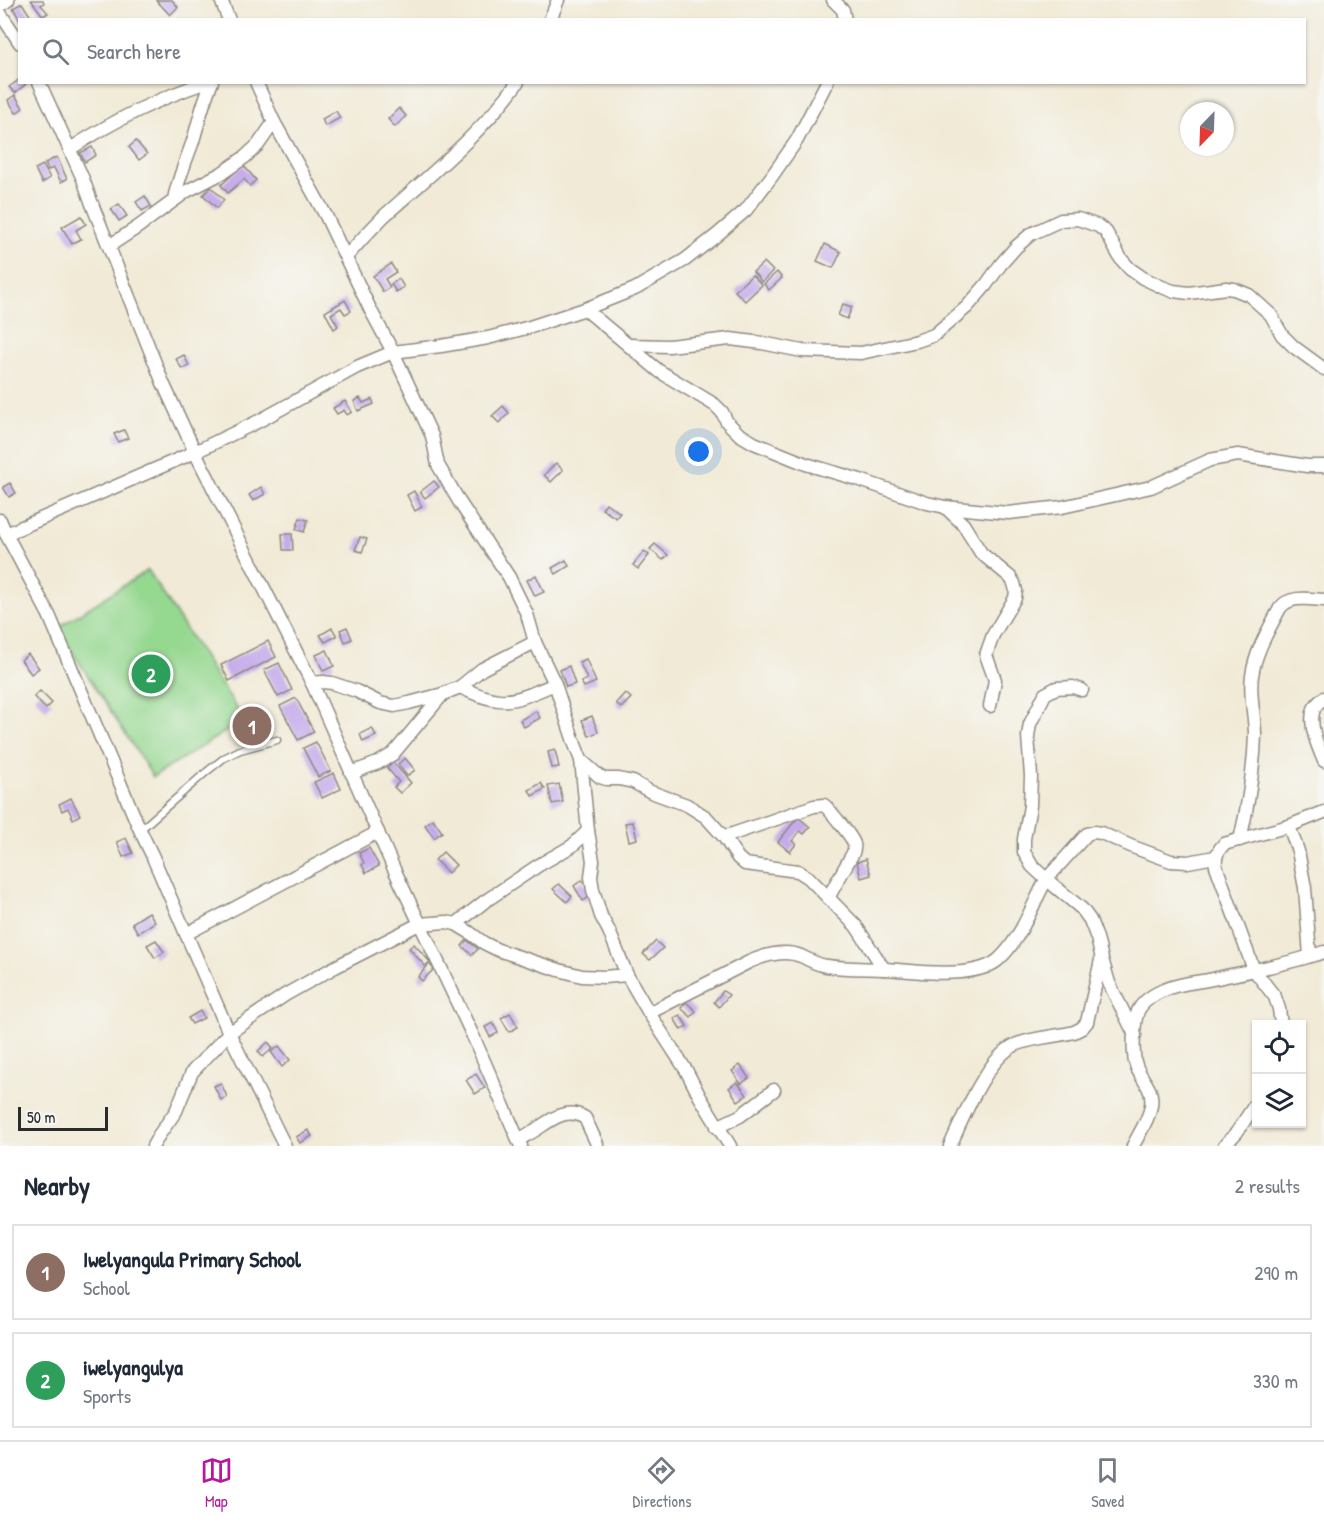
<!DOCTYPE html>
<style>
:root{--surface:#fff;--page:#f6f6f7;--text:#1f2937;--muted:#747a83;--line:#e0e1e3;--accent:#b5179e}
body{margin:0;font-family:"Patrick Hand",sans-serif;background:var(--page);color:var(--text)}
.controls{position:absolute;right:18px;bottom:18px;display:grid;overflow:hidden;border-radius:0px;box-shadow:0 2px 4px #0004}
.controls button{width:54px;height:54px;display:grid;place-items:center;padding:0;border:0;border-bottom:2px solid var(--line);background:var(--surface);color:var(--text);font:30px sans-serif}
.compass{position:absolute;left:1180px;top:102px;width:54px;height:54px;border-radius:50%;background:var(--surface);box-shadow:0 2px 4px #0004;rotate:203deg}
.scale{position:absolute;left:18px;bottom:15px;width:90px;box-sizing:border-box;padding-left:6px;border:3px solid #2b2b2b;border-top:0;font-size:16px;line-height:21px;white-space:nowrap;color:#2b2b2b;-webkit-text-stroke:4px #f6f6f2;paint-order:stroke}
.you{position:absolute;left:699px;top:452px;width:21px;height:21px;margin:-15px;border:4px solid #fff;border-radius:50%;background:#1a73e8;box-shadow:0 0 0 9px #1a73e833}
.badge{display:grid;place-items:center;width:39px;height:39px;border-radius:50%;background:var(--accent);color:#fff;font-size:20px;font-weight:700}
.pin{position:absolute;translate:-50% -50%;border:3px solid #fff;box-shadow:0 2px 6px #0006}
.list{margin:0;padding:0;list-style:none}
h2{display:flex;justify-content:space-between;align-items:center;height:78px;margin:0;padding:0 24px;font-size:26px}
h2 small{font-size:20px;font-weight:400;color:var(--muted)}
.list li{display:grid;grid-template-columns:39px 1fr auto;gap:18px;align-items:center;box-sizing:border-box;height:96px;margin:0 12px 12px;padding:0 12px;border:2px solid var(--line);border-radius:0px}
.list b{display:block;font-size:22px;white-space:nowrap}
.list p{margin:0;font-size:20px;white-space:nowrap;color:var(--muted)}
.list em{font-size:20px;font-style:normal;color:var(--muted)}
.icon{flex:none;width:33px;height:33px;fill:none;stroke:currentColor;stroke-width:2;stroke-linecap:round;stroke-linejoin:round}
.map{position:relative;flex:none;width:1324px;height:1146px;overflow:hidden}
.search{position:absolute;background:var(--surface);box-shadow:0 2px 4px #0004;left:18px;right:18px;top:18px;height:66px;display:flex;align-items:center;gap:15px;box-sizing:border-box;padding:0 21px;border-radius:0px;color:var(--muted);font-size:22px}
.sheet{height:294px;background:var(--surface)}
nav{display:flex;justify-content:space-around;align-items:center;box-sizing:border-box;height:84px;border-top:2px solid var(--line);background:var(--surface);font-size:16px;color:var(--muted)}
nav a{display:grid;justify-items:center;gap:3px}
nav .on{color:var(--accent)}
.map>svg:first-child{display:block}
.green{fill:#95d890;stroke:#60825e;stroke-width:1.5}
.building{fill:#c5aaeb}
.lines{fill:none;stroke-linecap:round;stroke-linejoin:round}
.lane-casing{stroke:#8e8a80;stroke-width:9}
.street-casing{stroke:#8e8a80;stroke-width:15}
.lane{stroke:#fff;stroke-width:6}
.street{stroke:#fff;stroke-width:12}
</style>
<div class="map">
<svg width="1324" height="1146" viewBox="0 0 1324 1146">
<rect width="100%" height="100%" fill="#f6f6f2"/>
<filter id="ink" filterUnits="userSpaceOnUse"><feTurbulence type="fractalNoise" baseFrequency=".0167" numOctaves="2"/><feDisplacementMap in="SourceGraphic" scale="12" xChannelSelector="R" yChannelSelector="G"/><feConvolveMatrix kernelMatrix="1 2 1 2 8 2 1 2 1" color-interpolation-filters="sRGB"/></filter>
<filter id="wash" filterUnits="userSpaceOnUse"><feTurbulence type="fractalNoise" baseFrequency=".008" numOctaves="4" result="noise"/><feDisplacementMap in="SourceGraphic" scale="24" xChannelSelector="R" yChannelSelector="G"/><feGaussianBlur stdDeviation="1.35" result="paint"/><feColorMatrix in="noise" values="0 0 0 0 0 0 0 0 0 0 0 0 0 0 0 0 0 1.4 0 .05"/><feComposite in="paint" operator="in"/></filter>
<g filter="url(#wash)">
<rect width="100%" height="100%" fill="#f1ead6"/>
<!-- green -->
<path class="green" d="M148,570L244,720L153,777L57,628Z"/>
<g id="blocks">
<!-- building -->
<g class="building">
<path d="M31,0H43L44,3L41,5L48,13L43,16Z"/>
<path d="M156,0H172L178,7L170,15Z"/>
<path d="M22,3L31,17L27,20H20L13,8Z"/>
<path d="M20,79V82H24L26,84L15,93L9,87Z"/>
<path d="M15,95L23,108L16,113L8,100Z"/>
<path d="M399,108L406,116L395,127L388,119Z"/>
<path d="M336,111L340,118L325,126L322,119Z"/>
<path d="M136,141L147,154L139,160L129,147Z"/>
<path d="M92,147L96,155L85,162L80,153Z"/>
<path d="M57,157L67,179L61,182L54,168L48,170L45,163Z"/>
<path d="M43,165L50,178L42,183L35,169Z"/>
<path d="M243,165L256,180L250,186L244,179L228,193L221,185Z"/>
<path d="M211,187L224,200L217,208L203,195Z"/>
<path d="M145,196L151,206L142,211L136,202Z"/>
<path d="M119,204L127,216L119,221L111,209Z"/>
<path d="M81,216L86,224L76,230L81,239L72,244L62,227Z"/>
<path d="M825,244L841,252L833,268L817,261Z"/>
<path d="M764,262L773,271L762,282L753,272Z"/>
<path d="M391,264L396,272L385,279L390,287L383,292L373,276Z"/>
<path d="M777,272L782,278L769,290L764,284Z"/>
<path d="M752,275L762,285L745,301L735,291Z"/>
<path d="M399,279L404,287L396,292L391,284Z"/>
<path d="M345,300L351,311L345,314L341,308L331,314L338,326L334,329L325,312Z"/>
<path d="M843,304L852,307L847,319L838,315Z"/>
<path d="M184,355L189,366L182,369L176,359Z"/>
<path d="M360,398L363,403L372,399L374,404L358,411L354,401Z"/>
<path d="M345,401L352,412L347,415L344,410L337,414L333,408Z"/>
<path d="M503,406L509,413L499,423L492,416Z"/>
<path d="M124,430L128,438L118,442L114,434Z"/>
<path d="M556,463L563,470L551,482L544,475Z"/>
<path d="M434,481L439,487L425,498L420,492Z"/>
<path d="M10,483L16,493L9,497L3,487Z"/>
<path d="M261,487L265,494L253,501L249,495Z"/>
<path d="M414,491L422,507L415,511L407,495Z"/>
<path d="M606,503L620,513L616,518L602,509Z"/>
<path d="M300,518L308,520L304,532L296,529Z"/>
<path d="M282,534H292L293,550H283Z"/>
<path d="M360,537L367,539L362,552L355,550Z"/>
<path d="M655,544L668,555L663,560L650,549Z"/>
<path d="M644,551L649,555L638,569L633,565Z"/>
<path d="M566,560L569,566L556,574L552,568Z"/>
<path d="M536,575L544,592L535,596L527,580Z"/>
<path d="M347,627L352,639L345,642L340,630Z"/>
<path d="M332,628L337,636L325,642L320,635Z"/>
<path d="M268,641L276,657L229,681L221,665Z"/>
<path d="M327,650L334,666L323,671L316,655Z"/>
<path d="M28,654L39,668L31,674L21,660Z"/>
<path d="M586,659L596,682L584,687L581,682L587,679L579,662Z"/>
<path d="M279,663L292,690L278,697L264,670Z"/>
<path d="M569,666L575,684L566,687L560,670Z"/>
<path d="M40,691L52,703L46,709L34,697Z"/>
<path d="M625,693L631,698L621,708L616,703Z"/>
<path d="M296,698L314,732L298,740L280,706Z"/>
<path d="M536,711L540,718L524,727L520,720Z"/>
<path d="M592,716L598,732L589,736L582,720Z"/>
<path d="M372,728L376,736L363,742L360,734Z"/>
<path d="M316,742L331,771L318,777L303,748Z"/>
<path d="M555,750L559,767L552,768L548,752Z"/>
<path d="M405,758L415,770L407,776L398,764Z"/>
<path d="M393,762L411,783L400,793L394,787L399,782L387,768Z"/>
<path d="M334,773L341,789L322,798L314,782Z"/>
<path d="M541,783L545,789L532,796L529,790Z"/>
<path d="M559,784L563,802L552,804L548,786Z"/>
<path d="M71,798L80,815L73,819L68,808L62,811L59,804Z"/>
<path d="M798,817L810,827L804,834L800,831L792,841L796,844L790,852L778,842Z"/>
<path d="M433,819L442,832L434,838L425,825Z"/>
<path d="M633,822L637,839L629,841L625,823Z"/>
<path d="M126,838L133,853L123,857L117,842Z"/>
<path d="M369,848L379,866L366,873L362,865L364,863L359,853Z"/>
<path d="M443,852L456,865L448,873L435,860Z"/>
<path d="M866,859L871,875L861,878L857,862Z"/>
<path d="M582,880L592,895L583,901L574,886Z"/>
<path d="M559,884L572,896L567,902L553,889Z"/>
<path d="M149,912L155,922L138,933L132,923Z"/>
<path d="M156,940L164,952L155,958L147,945Z"/>
<path d="M467,940L478,949L472,955L462,946Z"/>
<path d="M656,941L663,948L650,960L643,954Z"/>
<path d="M414,944L430,962L425,966L409,948Z"/>
<path d="M429,964L434,969L422,981L418,977Z"/>
<path d="M723,991L729,995L719,1007L714,1002Z"/>
<path d="M686,1002L696,1011L691,1017L681,1008Z"/>
<path d="M200,1011L204,1018L192,1024L188,1018Z"/>
<path d="M510,1013L518,1027L509,1032L501,1018Z"/>
<path d="M680,1015L687,1026L681,1030L674,1018Z"/>
<path d="M493,1023L498,1033L490,1037L485,1027Z"/>
<path d="M268,1042L273,1048L263,1057L258,1051Z"/>
<path d="M279,1046L290,1060L282,1067L271,1052Z"/>
<path d="M740,1065L749,1078L741,1084L732,1071Z"/>
<path d="M476,1074L485,1088L475,1094L466,1080Z"/>
<path d="M737,1082L747,1095L738,1101L729,1088Z"/>
<path d="M221,1083L227,1097L221,1100L214,1086Z"/>
<path d="M308,1130L312,1136L300,1143L296,1137Z"/>
</g>
</g>
</g>
<g filter="url(#ink)">
<use href="#blocks" fill-opacity="0" stroke="#8e8a80" stroke-width="1.5"/>
<g class="lines">
<defs>
<path id="lane" d="M140,830L205,773L224,758L240,750L277,740"/>
<g id="street">
<path d="M221,0L229,20"/>
<path d="M833,0L843,10L845,20"/>
<path d="M0,6L8,0"/>
<path d="M0,13L20,43"/>
<path d="M550,20L558,0"/>
<path d="M39,82L83,179L92,204L163,383L195,452L312,683L394,869L473,1036L521,1146"/>
<path d="M256,82L274,122L326,216L370,309L393,352L432,436L438,465L460,503L509,577L527,614L535,642L555,684L574,742L581,760L588,831L593,861L591,877L593,890L601,916L609,931L627,975L649,1013L686,1070L700,1097L730,1146"/>
<path d="M70,149C113,121 159,98 207,82"/>
<path d="M174,199C178,179 186,161 193,141C199,121 203,101 212,82"/>
<path d="M109,246L138,227L187,191L222,173L245,157L258,145L274,122"/>
<path d="M346,257C358,243 371,229 384,216C431,174 481,134 518,82"/>
<path d="M585,309L659,371L715,405L722,412L727,422L739,434L754,443L806,464L860,480L927,503L945,507L1008,513L1062,507L1151,487L1210,460L1238,455L1307,466H1324"/>
<path d="M628,345L669,346L730,339L762,343L802,351L861,353L917,341L934,335L967,307L986,285L1001,264L1016,247L1031,234L1061,220L1078,219L1098,226L1106,232L1121,259L1130,269L1143,278L1162,287L1173,291L1189,293L1226,288L1234,289L1249,295L1271,315L1282,335L1294,347L1324,369"/>
<path d="M945,507L963,524L981,553L1010,577L1014,583L1016,591L1015,598L993,635L986,655L995,680L990,706"/>
<path d="M0,520L6,534L49,615L140,830L152,855L229,1033L285,1146"/>
<path d="M6,534L195,452L259,421L357,367L393,352L441,346L488,338L530,327L585,309L635,289L685,260L717,235L746,210L772,176L797,140L827,82"/>
<path d="M312,683L323,682L332,683L356,691L380,703L394,706L409,703L443,694L460,687L482,669L535,642"/>
<path d="M460,687C504,708 512,702 555,684"/>
<path d="M1082,690L1073,687L1056,688L1045,694L1030,724L1028,736L1031,776L1030,806L1024,839V852L1032,866L1046,879L1082,909L1090,920L1097,938L1102,959L1109,983L1135,1035"/>
<path d="M1324,698C1320,701 1316,704 1314,709C1308,724 1318,747 1324,761"/>
<path d="M581,760L600,777L606,779H619L633,782L651,792L687,805L706,817L724,837L738,858L745,864L790,870L798,871L809,878L856,926L884,969"/>
<path d="M351,773L378,763L393,754L443,694"/>
<path d="M1289,826L1298,851L1305,888L1310,956"/>
<path d="M724,837L814,806L824,805C829,809 853,838 854,844C855,847 854,850 853,853L828,898"/>
<path d="M1240,840C1248,805 1254,771 1255,735C1255,716 1249,695 1252,676C1255,652 1269,629 1280,608C1290,595 1309,599 1324,600"/>
<path d="M456,924L484,902L539,865L572,846L588,831"/>
<path d="M186,934L378,832"/>
<path d="M649,1013L749,962C765,955 784,949 801,956C810,960 817,965 827,966C846,969 866,968 886,969C915,971 974,980 998,960C1019,942 1032,906 1045,882C1049,875 1055,870 1060,864C1069,854 1078,844 1087,834L1094,832L1101,833L1133,847L1171,861L1188,862L1215,857"/>
<path d="M1281,1024L1279,1009L1275,997L1254,970L1216,866C1215,857 1217,851 1224,844L1289,826L1324,812"/>
<path d="M717,1127L740,1116L774,1090"/>
<path d="M518,1140C525,1136 533,1132 540,1127C553,1118 569,1107 585,1118L597,1144"/>
<path d="M153,1146L159,1135L176,1111L192,1072L229,1033L285,995L335,967L419,924L446,922L456,924L469,932L484,943L498,950L559,970L582,976L604,977L627,975"/>
<path d="M950,1146C963,1118 987,1058 1015,1045C1033,1037 1055,1037 1074,1032L1082,1028L1087,1022L1101,960"/>
<path d="M1133,1146C1141,1129 1159,1106 1148,1087C1142,1076 1134,1068 1134,1054C1133,1043 1134,1018 1139,1009C1145,999 1158,992 1169,988C1183,983 1199,982 1213,979C1250,971 1288,964 1324,952"/>
<path d="M1224,1146L1237,1132L1256,1103"/>
</g>
</defs>
<!-- lane casing -->
<use href="#lane" class="lane-casing"/>
<!-- street casing -->
<use href="#street" class="street-casing"/>
<!-- lane -->
<use href="#lane" class="lane"/>
<!-- street -->
<use href="#street" class="street"/>
</g>
</g>
</svg>
<div class="controls">
<button><svg class="icon" aria-label="locate" viewBox="0 0 24 24"><circle cx="12" cy="12" r="6"/><path d="M12 2v4M12 18v4M2 12h4M18 12h4"/></svg></button>
<button><svg class="icon" aria-label="layers" viewBox="0 0 24 24"><path d="M12 4l9 5-9 5-9-5zM3 14l9 5 9-5"/></svg></button>
</div>
<svg class="compass" viewBox="-18 -18 36 36"><path d="M0-13l5 13h-10z" fill="#e53935"/><path d="M0 13l5-13h-10z" fill="#747a83"/></svg>
<div class="scale">50 m</div>
<div class="you"></div>
<div class="pin badge" style="left:252px;top:726px;background:#8d6e63">1</div>
<div class="pin badge" style="left:151px;top:674px;background:#2e9e5b">2</div>
<div class="search"><svg class="icon" aria-label="search" viewBox="0 0 24 24"><circle cx="10" cy="10" r="6"/><path d="M15 15l6 6"/></svg>Search here</div>
</div>
<section class="sheet">
<h2>Nearby<small>2 results</small></h2>
<ul class="list">
<li><span class="badge" style="background:#8d6e63">1</span><div><b>Iwelyangula Primary School</b><p>School</p></div><em>290 m</em></li>
<li><span class="badge" style="background:#2e9e5b">2</span><div><b>iwelyangulya</b><p>Sports</p></div><em>330 m</em></li>
</ul>
</section>
<nav>
<a class="on"><svg class="icon" aria-label="map" viewBox="0 0 24 24"><path d="M3 6l6-2 6 2 6-2v14l-6 2-6-2-6 2zM9 4v14M15 6v14"/></svg>Map</a>
<a><svg class="icon" aria-label="directions" viewBox="0 0 24 24"><path d="M12 3l9 9-9 9-9-9zM9 14v-3h6M13 9l2 2-2 2"/></svg>Directions</a>
<a><svg class="icon" aria-label="saved" viewBox="0 0 24 24"><path d="M7 4h10v16l-5-4-5 4z"/></svg>Saved</a>
</nav>
